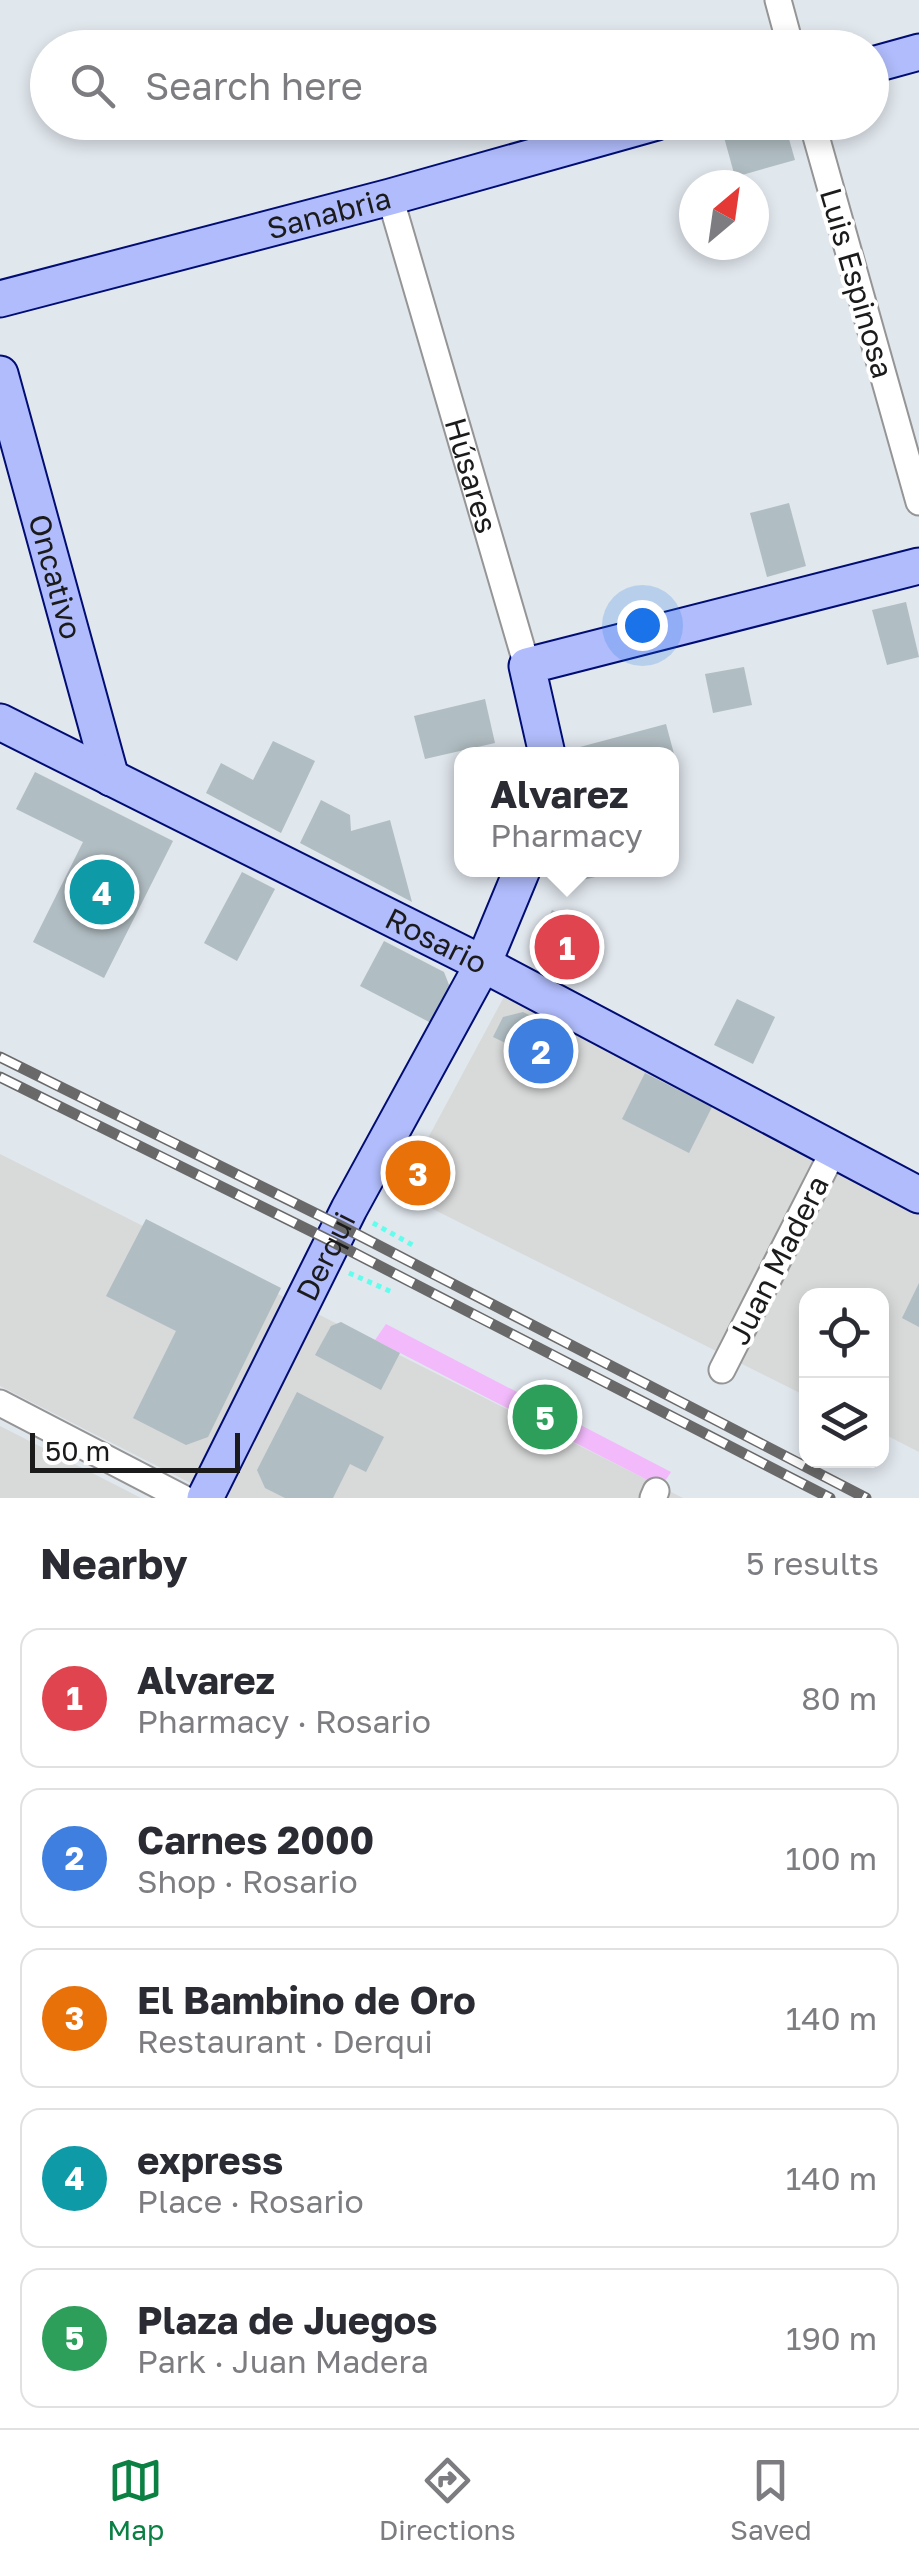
<!DOCTYPE html>
<meta charset="utf-8">
<style>
:root{--surface:#fff;--page:#f7f7f7;--text:#2b2b33;--muted:#7c7c81;--line:#e1e1e2;--accent:#0b8043}
body{margin:0;font-family:"Golos Text",sans-serif;background:var(--page);color:var(--text)}
.controls{position:absolute;right:30px;bottom:30px;display:grid;overflow:hidden;border-radius:20px;box-shadow:0 5px 15px #0003}
.controls button{width:90px;height:90px;display:grid;place-items:center;padding:0;border:0;border-bottom:2px solid var(--line);background:var(--surface);color:var(--text);font:50px sans-serif}
.compass{position:absolute;left:679px;top:170px;width:90px;height:90px;border-radius:50%;background:var(--surface);box-shadow:0 5px 15px #0003;rotate:29deg}
.scale{position:absolute;left:30px;bottom:25px;width:210px;box-sizing:border-box;padding-left:10px;border:5px solid #1b1b1b;border-top:0;font-size:28px;line-height:35px;white-space:nowrap;color:#1b1b1b;-webkit-text-stroke:8px #fff;paint-order:stroke}
.you{position:absolute;left:642px;top:625px;width:35px;height:35px;margin:-25px;border:8px solid #fff;border-radius:50%;background:#1a73e8;box-shadow:0 0 0 15px #1a73e833}
.badge{display:grid;place-items:center;width:65px;height:65px;border-radius:50%;background:var(--accent);color:#fff;font-size:32px;font-weight:700}
.pin{position:absolute;translate:-50% -50%;border:5px solid #fff;box-shadow:0 2px 10px #0006}
.popup{position:absolute;left:454px;top:747px;width:225px;height:130px;box-sizing:border-box;display:grid;place-content:center;border-radius:20px;background:var(--surface);filter:drop-shadow(0 2px 8px #0005);font-size:32px;white-space:nowrap;color:var(--muted)}
.popup b{font-size:38px;color:var(--text)}
.popup::after{content:'';position:absolute;left:50%;top:100%;margin-left:-20px;border:20px solid transparent;border-top-color:var(--surface)}
.list{margin:0;padding:0;list-style:none}
h2{display:flex;justify-content:space-between;align-items:center;height:130px;margin:0;padding:0 40px;font-size:42px}
h2 small{font-size:32px;font-weight:400;color:var(--muted)}
.list li{display:grid;grid-template-columns:65px 1fr auto;gap:30px;align-items:center;box-sizing:border-box;height:140px;margin:0 20px 20px;padding:0 20px;border:2px solid var(--line);border-radius:20px}
.list b{display:block;font-size:38px;white-space:nowrap}
.list p{margin:0;font-size:32px;white-space:nowrap;color:var(--muted)}
.list em{font-size:32px;font-style:normal;color:var(--muted)}
.icon{flex:none;width:55px;height:55px;fill:none;stroke:currentColor;stroke-width:2;stroke-linecap:round;stroke-linejoin:round}
.map{position:relative;flex:none;width:919px;height:1498px;overflow:hidden}
.search{position:absolute;background:var(--surface);box-shadow:0 5px 15px #0003;left:30px;right:30px;top:30px;height:110px;display:flex;align-items:center;gap:25px;box-sizing:border-box;padding:0 35px;border-radius:55px;color:var(--muted);font-size:38px}
.sheet{height:930px;background:var(--surface)}
nav{display:flex;justify-content:space-around;align-items:center;box-sizing:border-box;height:140px;border-top:2px solid var(--line);background:var(--surface);font-size:28px;color:var(--muted)}
nav a{display:grid;justify-items:center;gap:5px}
nav .on{color:var(--accent)}
.map>svg:first-child{display:block}
.residential{fill:#d8d9d9}
.park{fill:#f2bafb}
.building{fill:#b0bdc2}
.lines{fill:none;stroke-linecap:round;stroke-linejoin:round}
.street-casing{stroke:#959595;stroke-width:29}
.secondary-casing{stroke:#010d73;stroke-width:39}
.path{stroke:#61feed;stroke-width:5;stroke-dasharray:5 5;stroke-linecap:butt}
.street{stroke:#fff;stroke-width:25}
.secondary{stroke:#b0bcfb;stroke-width:35}
.rail-casing{stroke:#696969;stroke-width:11}
.rail{stroke:#fff;stroke-width:8;stroke-dasharray:22;stroke-linecap:butt}
.labels{text-anchor:middle;dominant-baseline:central;stroke-width:8;stroke-linejoin:round;paint-order:stroke}
.street-label{font-size:30px;fill:#1b1b1b;stroke:#fff}
</style>
<div class="map">
<svg width="919" height="1498" viewBox="0 0 919 1498">
<rect width="100%" height="100%" fill="#e0e7ed"/>
<!-- residential -->
<g class="residential">
<path d="M505,995L919,1209V1452L882,1433V1296H806V1396L399,1192Z"/>
<path d="M0,1154L683,1498H220L0,1386Z"/>
<path d="M0,1426L141,1498H0Z"/>
</g>
<!-- park -->
<path class="park" d="M386,1324L671,1472L661,1487L375,1340Z"/>
<!-- building -->
<g class="building">
<path d="M747,122H779L785,125L795,160L735,177L722,130Z"/>
<path d="M789,503L806,566L767,577L750,513Z"/>
<path d="M906,602L919,657L887,665L872,610Z"/>
<path d="M744,667L752,705L713,713L705,674Z"/>
<path d="M485,699L495,743L425,759L414,716Z"/>
<path d="M666,724L677,765L672,766V754H582L580,747Z"/>
<path d="M273,741L315,761L281,833L206,793L221,763L253,780Z"/>
<path d="M35,772L173,841L104,978L33,942L83,842L16,809Z"/>
<path d="M321,800L350,815L351,831L390,820L412,902L300,843Z"/>
<path d="M576,870H622V871L569,883Z"/>
<path d="M242,872L275,889L237,961L204,943Z"/>
<path d="M552,910L599,933L579,973L546,957L539,937Z"/>
<path d="M384,941L444,972L451,990L433,1024L360,986Z"/>
<path d="M737,999L775,1017L753,1064L714,1045Z"/>
<path d="M523,1012L568,1034L553,1066L493,1037L503,1017Z"/>
<path d="M645,1073L712,1107L689,1153L622,1119Z"/>
<path d="M146,1219L281,1288L208,1437L186,1445L133,1418L176,1331L106,1296Z"/>
<path d="M919,1283V1327L902,1318Z"/>
<path d="M341,1322L400,1353L381,1390L315,1355L331,1326Z"/>
<path d="M297,1392L384,1437L366,1472L350,1464L333,1498H285L265,1488L257,1470Z"/>
</g>
<g class="lines">
<defs>
<g id="street">
<path d="M778,0L791,48"/>
<path d="M812,122L919,502"/>
<path id="s1" d="M390,197L527,666"/>
<path d="M722,1370L834,1150"/>
<path d="M0,1403L183,1498"/>
<path d="M653,1498L656,1491"/>
</g>
<g id="secondary">
<path d="M872,65L919,52"/>
<path id="s2" d="M0,299L390,197L657,122"/>
<path id="s3" d="M0,374L111,778"/>
<path id="s4" d="M0,722L483,964L919,1195"/>
<path d="M547,754L527,666L919,566"/>
<path id="s5" d="M205,1498L349,1209L483,964L522,870"/>
</g>
</defs>
<!-- street casing -->
<use href="#street" class="street-casing"/>
<!-- secondary casing -->
<use href="#secondary" class="secondary-casing"/>
<!-- path -->
<g class="path">
<path d="M373,1223L416,1247"/>
<path d="M349,1273L392,1292"/>
</g>
<!-- street -->
<use href="#street" class="street"/>
<!-- secondary -->
<use href="#secondary" class="secondary"/>
<defs>
<g id="rail">
<path d="M0,1057L341,1226L866,1498"/>
<path d="M0,1077L333,1242L830,1498"/>
</g>
</defs>
<!-- rail casing -->
<use href="#rail" class="rail-casing"/>
<!-- rail -->
<use href="#rail" class="rail"/>
</g>
<g class="labels">
<!-- street labels -->
<g class="street-label">
<text stroke="none"><textPath href="#s2" startOffset="340">Sanabria</textPath></text>
<text transform="translate(857 283) rotate(74)">Luis Espinosa</text>
<text stroke="none"><textPath href="#s1" startOffset="290">Húsares</textPath></text>
<text stroke="none"><textPath href="#s3" startOffset="210">Oncativo</textPath></text>
<text stroke="none"><textPath href="#s4" startOffset="488">Rosario</textPath></text>
<text stroke="none"><textPath href="#s5" startOffset="270">Derqui</textPath></text>
<text transform="translate(778 1260) rotate(-63)">Juan Madera</text>
</g>
</g>
</svg>
<div class="controls">
<button><svg class="icon" aria-label="locate" viewBox="0 0 24 24"><circle cx="12" cy="12" r="6"/><path d="M12 2v4M12 18v4M2 12h4M18 12h4"/></svg></button>
<button><svg class="icon" aria-label="layers" viewBox="0 0 24 24"><path d="M12 4l9 5-9 5-9-5zM3 14l9 5 9-5"/></svg></button>
</div>
<svg class="compass" viewBox="-18 -18 36 36"><path d="M0-13l5 13h-10z" fill="#e53935"/><path d="M0 13l5-13h-10z" fill="#7c7c81"/></svg>
<div class="scale">50 m</div>
<div class="you"></div>
<div class="pin badge" style="left:567px;top:947px;background:#e0444e">1</div>
<div class="popup"><b>Alvarez</b>Pharmacy</div>
<div class="pin badge" style="left:541px;top:1051px;background:#3f7fe0">2</div>
<div class="pin badge" style="left:418px;top:1173px;background:#e8710a">3</div>
<div class="pin badge" style="left:102px;top:892px;background:#0f9aa8">4</div>
<div class="pin badge" style="left:545px;top:1417px;background:#2e9e5b">5</div>
<div class="search"><svg class="icon" aria-label="search" viewBox="0 0 24 24"><circle cx="10" cy="10" r="6"/><path d="M15 15l6 6"/></svg>Search here</div>
</div>
<section class="sheet">
<h2>Nearby<small>5 results</small></h2>
<ul class="list">
<li><span class="badge" style="background:#e0444e">1</span><div><b>Alvarez</b><p>Pharmacy · Rosario</p></div><em>80 m</em></li>
<li><span class="badge" style="background:#3f7fe0">2</span><div><b>Carnes 2000</b><p>Shop · Rosario</p></div><em>100 m</em></li>
<li><span class="badge" style="background:#e8710a">3</span><div><b>El Bambino de Oro</b><p>Restaurant · Derqui</p></div><em>140 m</em></li>
<li><span class="badge" style="background:#0f9aa8">4</span><div><b>express</b><p>Place · Rosario</p></div><em>140 m</em></li>
<li><span class="badge" style="background:#2e9e5b">5</span><div><b>Plaza de Juegos</b><p>Park · Juan Madera</p></div><em>190 m</em></li>
</ul>
</section>
<nav>
<a class="on"><svg class="icon" aria-label="map" viewBox="0 0 24 24"><path d="M3 6l6-2 6 2 6-2v14l-6 2-6-2-6 2zM9 4v14M15 6v14"/></svg>Map</a>
<a><svg class="icon" aria-label="directions" viewBox="0 0 24 24"><path d="M12 3l9 9-9 9-9-9zM9 14v-3h6M13 9l2 2-2 2"/></svg>Directions</a>
<a><svg class="icon" aria-label="saved" viewBox="0 0 24 24"><path d="M7 4h10v16l-5-4-5 4z"/></svg>Saved</a>
</nav>
